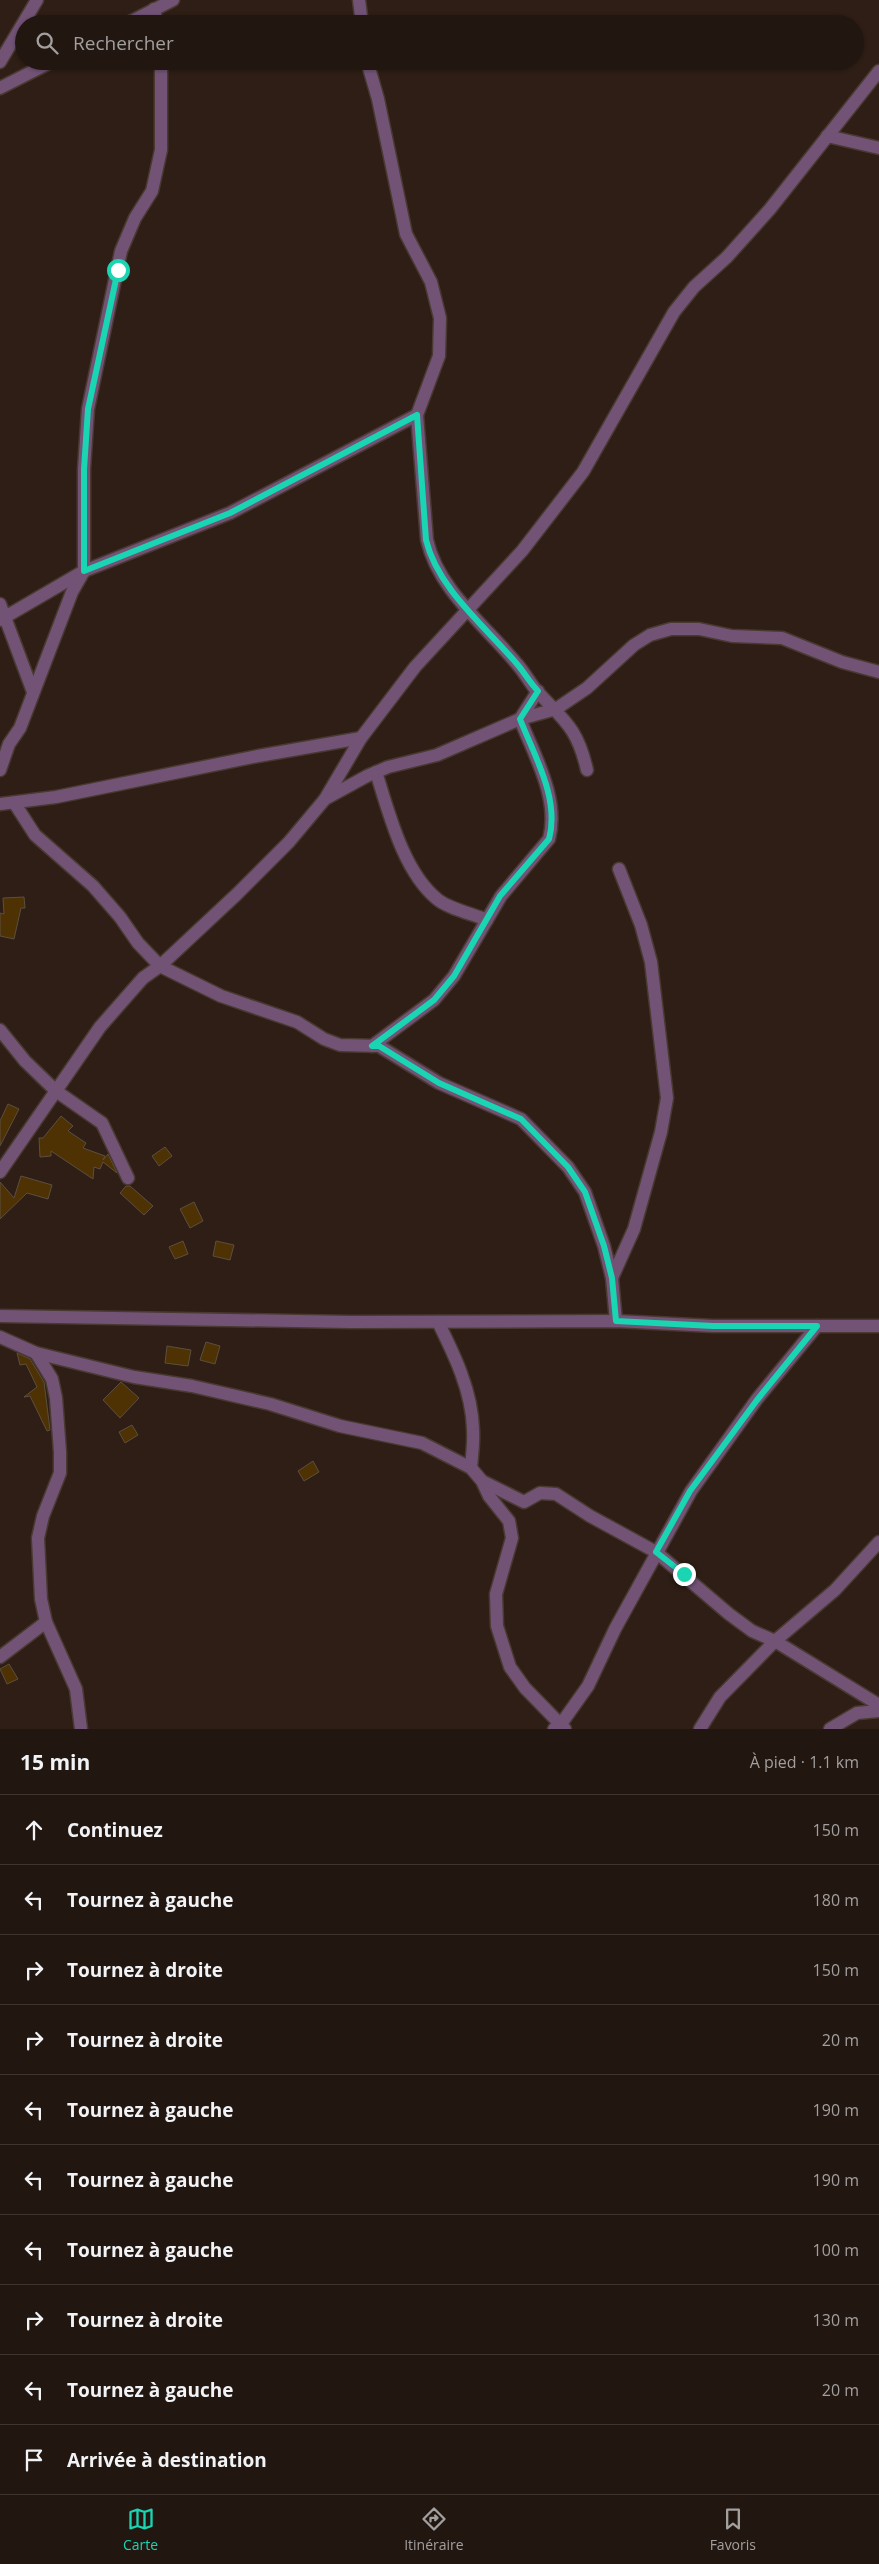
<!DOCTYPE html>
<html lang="fr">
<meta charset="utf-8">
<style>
:root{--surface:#221610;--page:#2e231e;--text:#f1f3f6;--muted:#a29f9f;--line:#3f3530;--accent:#19d5b2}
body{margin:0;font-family:"Open Sans",sans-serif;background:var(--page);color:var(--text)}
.stop{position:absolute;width:15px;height:15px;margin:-11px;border:4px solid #19d5b2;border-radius:50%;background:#fff}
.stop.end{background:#19d5b2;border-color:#fff;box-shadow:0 1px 5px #0008}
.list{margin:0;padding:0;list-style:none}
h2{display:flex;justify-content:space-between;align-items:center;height:65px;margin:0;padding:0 20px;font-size:21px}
h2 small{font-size:16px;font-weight:400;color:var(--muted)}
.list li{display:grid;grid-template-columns:32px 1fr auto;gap:15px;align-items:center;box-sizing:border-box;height:70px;padding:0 20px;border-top:1px solid var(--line)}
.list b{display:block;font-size:19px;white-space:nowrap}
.list em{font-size:16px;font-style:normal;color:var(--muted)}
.icon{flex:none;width:28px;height:28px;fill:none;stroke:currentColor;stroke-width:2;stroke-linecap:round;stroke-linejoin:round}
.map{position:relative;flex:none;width:879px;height:1729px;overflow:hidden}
.search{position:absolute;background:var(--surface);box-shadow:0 1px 4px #0004;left:15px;right:15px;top:15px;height:55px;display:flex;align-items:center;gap:12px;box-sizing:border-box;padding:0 18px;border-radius:28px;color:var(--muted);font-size:19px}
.sheet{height:765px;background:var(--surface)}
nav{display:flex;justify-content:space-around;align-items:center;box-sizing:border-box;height:70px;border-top:1px solid var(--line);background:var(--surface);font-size:14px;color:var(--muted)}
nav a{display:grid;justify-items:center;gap:2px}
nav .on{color:var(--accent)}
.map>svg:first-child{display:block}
.building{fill:#4e3204;stroke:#5c4f3f}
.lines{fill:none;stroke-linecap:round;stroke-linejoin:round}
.minor-casing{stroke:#493931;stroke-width:15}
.minor{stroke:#725376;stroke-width:12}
.route{stroke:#19d5b2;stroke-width:6}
</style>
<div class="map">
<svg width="879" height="1729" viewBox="0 0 879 1729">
<rect width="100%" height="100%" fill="#2e1e15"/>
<!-- building -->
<g class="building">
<path d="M24,897L25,908H21L14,939L0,936V913L4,914L3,898Z"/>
<path d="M8,1104L19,1109L0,1146V1121Z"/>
<path d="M61,1116L73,1126L68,1131L86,1143L83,1148L105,1156L103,1160L108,1154L117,1173L103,1162L100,1169L94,1167L93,1179L51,1151V1156L40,1157L39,1138H43Z"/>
<path d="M165,1147L172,1156L159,1166L152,1156Z"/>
<path d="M21,1176L52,1185L48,1199L27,1193L0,1219V1182L14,1198Z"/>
<path d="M126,1186H130L153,1206L144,1215L120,1193Z"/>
<path d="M194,1202L203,1221L190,1228L180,1209Z"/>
<path d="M183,1241L188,1254L175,1259L169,1247Z"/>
<path d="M216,1241L234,1245L230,1260L213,1256Z"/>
<path d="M206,1342L220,1346L215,1364L200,1360Z"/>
<path d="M167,1346L191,1350L188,1366L165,1363Z"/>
<path d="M17,1353L30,1359L44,1382L50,1430L47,1431L30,1396L24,1397L37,1387L26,1364L20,1365Z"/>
<path d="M121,1382L139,1398L120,1418L103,1400Z"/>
<path d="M132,1425L138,1435L125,1443L119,1432Z"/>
<path d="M313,1461L319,1472L304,1481L298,1471Z"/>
<path d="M9,1664L18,1679L7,1684L0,1669Z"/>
</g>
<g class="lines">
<defs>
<g id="minor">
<path d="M359,0L362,24"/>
<path d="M154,9L157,24"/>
<path d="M126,24L173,0"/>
<path d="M367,61L378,99L406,234L431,282L440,318L439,356L417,415L427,540C438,590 486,626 517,664C524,672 529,681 535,689C563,720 577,726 587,770"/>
<path d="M0,62L37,0"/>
<path d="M0,88L53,61"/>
<path d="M827,136L879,148"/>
<path d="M0,604L33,692"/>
<path d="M0,620L84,571L230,513L417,415"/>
<path d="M520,719L538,691"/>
<path d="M0,770L9,744L20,728L72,592L84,571V469L88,409L121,251L135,218L152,191L161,150V61"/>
<path d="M376,772C389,813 403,871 437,899C447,908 473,914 487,920"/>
<path d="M325,799L367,776L388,767L437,755L520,719L556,709L587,688L634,645L650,635L671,629H699L732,636L782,638L842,662L879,672"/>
<path d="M0,804L56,797L258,756L361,738"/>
<path d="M15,804L35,835L93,886L120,917L138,943L160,966L221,996L297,1022L324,1039L340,1045L379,1046L439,1083L521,1119L568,1167L585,1192L604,1246L612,1278L616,1321"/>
<path d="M0,1030L25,1061L56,1091L102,1123L128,1178"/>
<path d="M372,1046L434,1000L454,976L501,896L549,839C560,799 534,755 520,719"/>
<path d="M0,1172L100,1027L143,978L160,966L237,894L289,842L325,799L361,738L415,667L522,551L583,472L674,312L694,287L727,257L770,209L879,71"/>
<path d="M612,1278L634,1229L661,1132L667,1098L651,962L641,925L619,869"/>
<path d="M0,1316L351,1322L616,1321L713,1326H879"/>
<path d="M438,1322C454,1354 472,1391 473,1429C474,1442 472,1455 471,1468"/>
<path d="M0,1337L36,1353L134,1377L192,1386L270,1404L340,1426L422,1443L471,1468L482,1481L489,1496L509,1521L512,1538L496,1594L497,1626L510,1667L525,1688L565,1729"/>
<path d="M36,1353L52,1379L56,1398L60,1452V1473L43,1516L38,1538L41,1599L46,1622L76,1689L81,1729"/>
<path d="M482,1481L524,1502L540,1493L556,1494L590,1516L656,1552L729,1614L752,1631L775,1641L879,1705"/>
<path d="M0,1657L46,1622"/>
<path d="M554,1729L561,1724L588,1686L615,1629L691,1491L757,1399L817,1326"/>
<path d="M700,1729L720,1697L775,1641L835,1590L879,1542"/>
<path d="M830,1729L857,1713L879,1711"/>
</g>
</defs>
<!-- minor casing -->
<use href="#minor" class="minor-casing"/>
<!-- minor -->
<use href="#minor" class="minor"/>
</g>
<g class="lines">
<!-- route -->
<path class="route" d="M118,270L88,409L84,469V571L230,513L417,415L426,540C438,589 485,626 517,664C524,672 530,683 538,691L520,719C534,755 560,799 549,839L500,896L454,976L434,1000L372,1046H379L439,1083L521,1119L568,1167L585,1192L604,1246L612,1278L616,1321L713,1326H817L757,1400L690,1491L656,1552L684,1574"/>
</g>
</svg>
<div class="stop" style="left:118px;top:270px"></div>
<div class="stop end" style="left:684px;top:1574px"></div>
<div class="search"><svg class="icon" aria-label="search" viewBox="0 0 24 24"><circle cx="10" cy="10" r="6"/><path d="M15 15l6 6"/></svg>Rechercher</div>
</div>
<section class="sheet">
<h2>15 min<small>À pied · 1.1 km</small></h2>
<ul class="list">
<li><svg class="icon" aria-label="ahead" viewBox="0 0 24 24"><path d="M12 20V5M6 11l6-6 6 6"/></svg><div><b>Continuez</b></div><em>150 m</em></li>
<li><svg class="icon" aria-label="left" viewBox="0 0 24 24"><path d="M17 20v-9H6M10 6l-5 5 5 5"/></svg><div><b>Tournez à gauche</b></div><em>180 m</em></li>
<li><svg class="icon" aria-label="right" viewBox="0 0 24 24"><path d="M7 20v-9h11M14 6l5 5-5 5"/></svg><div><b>Tournez à droite</b></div><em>150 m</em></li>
<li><svg class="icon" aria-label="right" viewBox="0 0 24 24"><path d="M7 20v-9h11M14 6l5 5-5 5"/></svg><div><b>Tournez à droite</b></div><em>20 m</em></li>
<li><svg class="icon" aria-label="left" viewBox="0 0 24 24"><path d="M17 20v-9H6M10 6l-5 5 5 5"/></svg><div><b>Tournez à gauche</b></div><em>190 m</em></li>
<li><svg class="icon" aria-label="left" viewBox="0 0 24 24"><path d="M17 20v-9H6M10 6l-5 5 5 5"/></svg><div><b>Tournez à gauche</b></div><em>190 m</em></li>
<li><svg class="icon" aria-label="left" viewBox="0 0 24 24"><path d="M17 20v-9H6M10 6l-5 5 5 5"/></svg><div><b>Tournez à gauche</b></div><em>100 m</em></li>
<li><svg class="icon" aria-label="right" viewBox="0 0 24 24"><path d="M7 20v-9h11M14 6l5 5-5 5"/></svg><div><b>Tournez à droite</b></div><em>130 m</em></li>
<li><svg class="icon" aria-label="left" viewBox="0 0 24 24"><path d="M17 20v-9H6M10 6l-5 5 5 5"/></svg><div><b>Tournez à gauche</b></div><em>20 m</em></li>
<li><svg class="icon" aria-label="arrive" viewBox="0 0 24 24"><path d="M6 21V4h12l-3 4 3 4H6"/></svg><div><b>Arrivée à destination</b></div></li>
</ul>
</section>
<nav>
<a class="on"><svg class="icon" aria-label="map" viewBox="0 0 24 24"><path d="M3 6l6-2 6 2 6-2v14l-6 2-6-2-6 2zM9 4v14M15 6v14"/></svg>Carte</a>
<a><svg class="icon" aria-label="directions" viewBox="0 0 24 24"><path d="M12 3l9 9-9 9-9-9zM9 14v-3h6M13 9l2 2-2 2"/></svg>Itinéraire</a>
<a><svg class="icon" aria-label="saved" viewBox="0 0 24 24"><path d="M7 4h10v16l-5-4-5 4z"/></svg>Favoris</a>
</nav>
